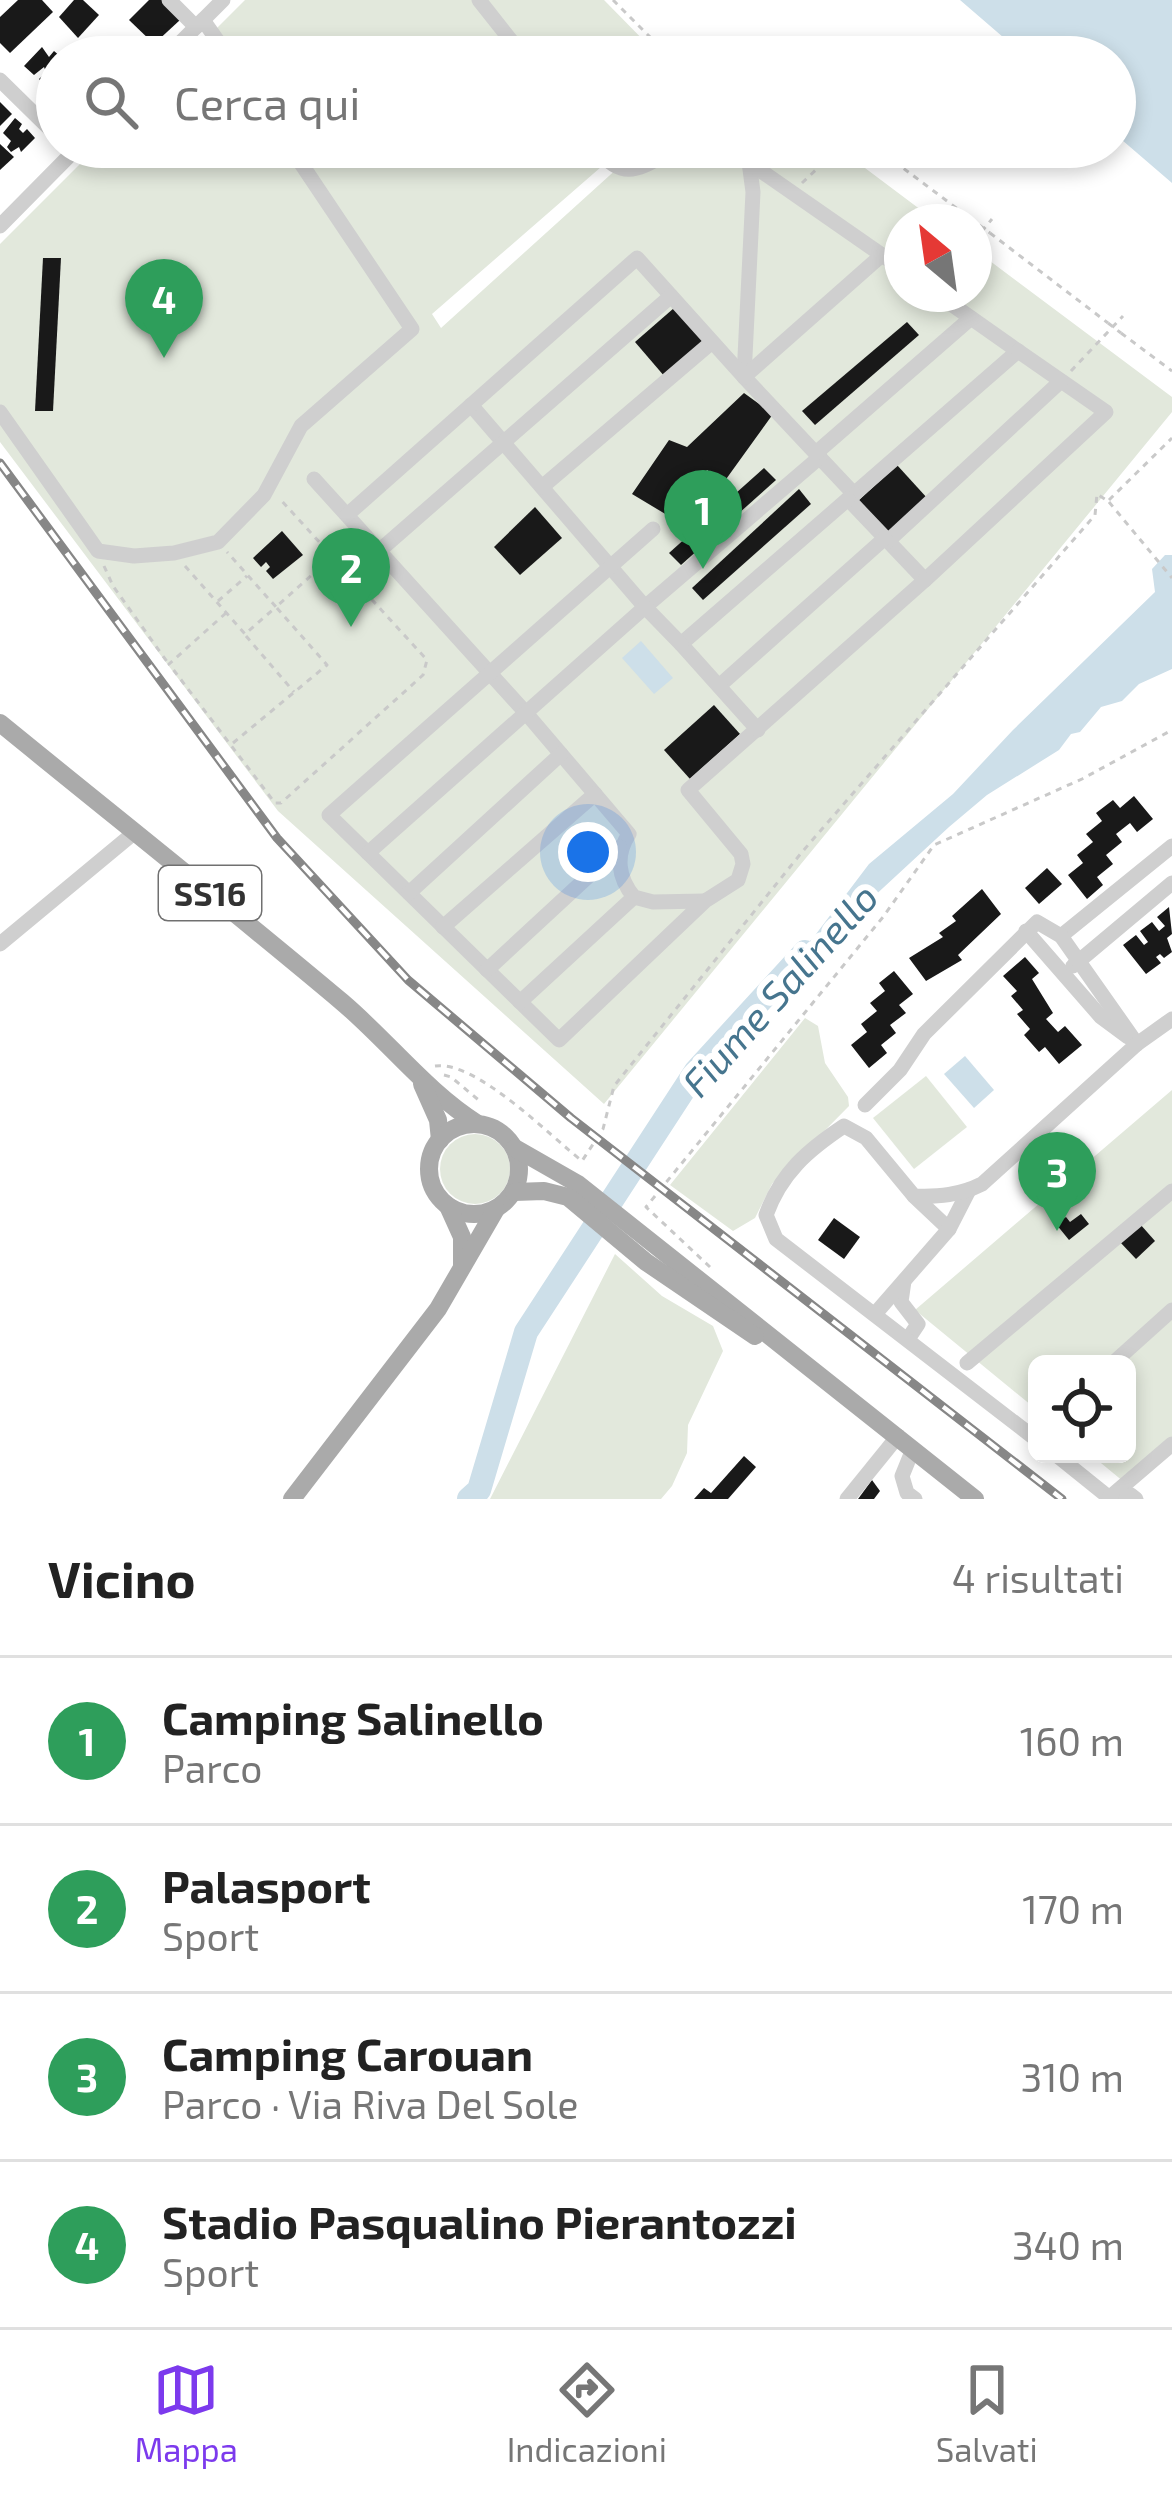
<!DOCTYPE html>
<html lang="it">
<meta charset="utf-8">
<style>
:root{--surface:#fff;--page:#f2f2f2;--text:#222;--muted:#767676;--line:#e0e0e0;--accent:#7c3aed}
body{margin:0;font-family:"Exo 2",sans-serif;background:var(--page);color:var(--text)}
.controls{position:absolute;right:36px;bottom:36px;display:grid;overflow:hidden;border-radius:18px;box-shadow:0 6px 18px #0003}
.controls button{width:108px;height:108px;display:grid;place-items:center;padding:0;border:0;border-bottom:3px solid var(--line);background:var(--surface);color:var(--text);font:60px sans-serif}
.compass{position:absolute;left:884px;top:204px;width:108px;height:108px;border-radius:50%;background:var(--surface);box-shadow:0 6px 18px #0003;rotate:331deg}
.you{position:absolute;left:588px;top:852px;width:42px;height:42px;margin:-30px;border:9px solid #fff;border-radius:50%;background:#1a73e8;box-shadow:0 0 0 18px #1a73e833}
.badge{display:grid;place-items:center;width:78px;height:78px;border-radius:50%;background:var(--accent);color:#fff;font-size:39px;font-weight:700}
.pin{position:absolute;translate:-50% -99px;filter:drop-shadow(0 3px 6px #0008)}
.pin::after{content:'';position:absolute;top:63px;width:42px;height:36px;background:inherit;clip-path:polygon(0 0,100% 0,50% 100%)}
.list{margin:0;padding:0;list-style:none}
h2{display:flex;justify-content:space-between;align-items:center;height:156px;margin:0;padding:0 48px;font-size:51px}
h2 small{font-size:39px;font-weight:400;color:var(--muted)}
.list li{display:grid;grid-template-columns:78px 1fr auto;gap:36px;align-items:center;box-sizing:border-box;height:168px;padding:0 48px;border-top:3px solid var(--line)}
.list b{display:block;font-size:45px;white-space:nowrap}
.list p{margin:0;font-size:39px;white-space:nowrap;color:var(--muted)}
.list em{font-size:39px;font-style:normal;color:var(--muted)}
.icon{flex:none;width:66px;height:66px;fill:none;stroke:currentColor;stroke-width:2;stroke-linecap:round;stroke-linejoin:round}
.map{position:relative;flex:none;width:1172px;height:1499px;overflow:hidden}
.search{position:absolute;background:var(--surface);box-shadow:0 6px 18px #0003;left:36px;right:36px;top:36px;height:132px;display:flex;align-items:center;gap:30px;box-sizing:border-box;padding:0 42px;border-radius:66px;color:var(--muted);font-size:45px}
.sheet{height:828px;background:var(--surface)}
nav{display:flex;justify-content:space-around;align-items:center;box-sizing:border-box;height:168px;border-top:3px solid var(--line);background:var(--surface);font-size:33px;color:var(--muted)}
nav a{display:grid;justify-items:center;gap:6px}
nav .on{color:var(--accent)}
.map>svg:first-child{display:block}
.green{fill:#e2e8dc}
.water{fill:#cddfe9}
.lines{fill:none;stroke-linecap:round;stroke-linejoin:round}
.river{stroke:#cddfe9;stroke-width:24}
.building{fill:#191919}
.path{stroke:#c9c9c9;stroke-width:3;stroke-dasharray:6 6;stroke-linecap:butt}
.minor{stroke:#cfcfcf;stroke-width:15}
.major{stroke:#aaa;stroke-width:18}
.rail-casing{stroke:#878787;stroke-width:9}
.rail{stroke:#fff;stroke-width:4.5;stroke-dasharray:14;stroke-linecap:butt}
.path-bridge{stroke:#c9c9c9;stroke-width:3;stroke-dasharray:6 6;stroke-linecap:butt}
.labels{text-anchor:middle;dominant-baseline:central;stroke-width:12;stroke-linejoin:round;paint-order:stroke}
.shield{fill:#fff;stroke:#707070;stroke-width:3}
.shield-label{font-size:33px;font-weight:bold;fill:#323232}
.water-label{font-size:39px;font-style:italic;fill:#46758e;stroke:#fff}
</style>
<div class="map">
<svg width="1172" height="1499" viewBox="0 0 1172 1499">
<rect width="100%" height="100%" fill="#fff"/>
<!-- green -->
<g class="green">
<path d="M245,0H604L660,57H188Z"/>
<path d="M97,147H624L432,314L441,328L641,147H837L937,222H902V294H974V249L1172,397V412L604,1104L278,811L0,442V244Z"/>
<path d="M805,1018L818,1026L825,1063L848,1097L849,1106L772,1184L755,1218L733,1231L670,1185Z"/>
<path d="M926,1076L967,1127L914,1169L873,1118Z"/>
<path d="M1172,1090V1441L1124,1482L1090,1454H1127V1364H1037V1410L915,1310Z"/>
<circle cx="475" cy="1169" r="35"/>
<path d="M615,1254L662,1296L713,1326L723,1351L688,1425L687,1453L672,1486L661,1499H490Z"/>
</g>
<!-- water -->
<g class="water">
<path d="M960,0H1172V183L1115,134V57H1026Z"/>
<path d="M1165,555H1172V669L1139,684L1122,701L1101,707L1080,732L1071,734L1059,750L987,795L949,827L870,900L830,947L787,977L778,972L813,938L869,864L953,794L1013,730L1155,592L1152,569Z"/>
<path d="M641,641L673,678L654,694L622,658Z"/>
<path d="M965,1056L994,1090L974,1108L944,1074Z"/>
</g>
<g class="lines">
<!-- river -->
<path class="river" d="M469,1499L479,1490L526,1332L696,1071L805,952"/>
</g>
<!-- building -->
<g class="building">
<path d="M18,0H42L53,12L10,53L0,43V17Z"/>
<path d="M74,0H83L99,15L78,38L59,17Z"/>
<path d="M149,0H162L180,20L154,44L129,20Z"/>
<path d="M122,38L138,54L135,57H102Z"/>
<path d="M42,47L49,57L54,51L61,57H57V97L39,79L46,72L44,67L34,75L24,66Z"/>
<path d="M0,102L12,114L0,126Z"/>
<path d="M15,118L22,124L19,129L23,133L27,129L35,138L21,152L19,147L11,152L7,147L11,141L3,133Z"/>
<path d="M0,144L14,157L0,170Z"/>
<path d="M43,258H61L53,411H35Z"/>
<path d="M674,308L704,341L665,377L635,342Z"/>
<path d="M907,322L919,335L815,425L802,411Z"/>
<path d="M744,393L773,414L724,482L707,470L672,518L632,494L669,440L687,447Z"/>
<path d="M897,465L928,499L888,536L857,502Z"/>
<path d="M764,468L776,480L681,565L669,553Z"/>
<path d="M799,489L811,504L703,600L692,588Z"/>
<path d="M535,507L562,538L520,575L494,547Z"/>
<path d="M282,531L303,555L273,579L266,571L270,567L266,562L261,567L253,558Z"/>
<path d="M714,705L740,734L690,779L664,750Z"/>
<path d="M1134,796L1153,819L1137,832L1130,823L1116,834L1122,842L1106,855L1113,864L1097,877L1103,885L1087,899L1068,875L1083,863L1077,855L1093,842L1086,834L1102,821L1096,813L1113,800L1120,808Z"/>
<path d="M1047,868L1062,884L1039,904L1025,888Z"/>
<path d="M982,889L1001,914L958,955L962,960L926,981L909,958L943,937L939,933L956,921L952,916Z"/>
<path d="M1169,907L1172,934L1167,938L1172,952L1164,958L1160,954L1156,957L1161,963L1146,974L1123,945L1136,935L1144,945L1148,942L1140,931L1152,922L1159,931L1165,926L1157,917Z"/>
<path d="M1025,957L1039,973L1032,979L1053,1013L1046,1019L1058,1032L1065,1026L1082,1045L1059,1064L1045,1047L1039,1052L1024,1035L1030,1029L1017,1014L1023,1010L1011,996L1017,991L1003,976Z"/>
<path d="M894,971L913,994L899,1005L906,1013L890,1025L896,1033L881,1045L887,1053L869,1068L851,1045L867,1032L861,1024L877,1011L870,1003L885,991L879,983Z"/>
<path d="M1081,1214L1089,1224L1069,1240L1056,1224L1066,1217L1070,1222Z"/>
<path d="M834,1218L860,1237L844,1259L818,1240Z"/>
<path d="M1140,1224L1155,1241L1136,1259L1120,1242Z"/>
<path d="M744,1456L756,1467L728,1499H694L704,1488L711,1493Z"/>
<path d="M872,1480L880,1491L874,1499H858Z"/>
</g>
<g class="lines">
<!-- path -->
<g class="path">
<path d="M613,0L669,56L725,45L751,57"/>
<path d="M875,147L979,225"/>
<path d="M802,183L840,147"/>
<path d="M990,233L1108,323"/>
<path d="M974,241L992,219"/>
<path d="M1121,333L1172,371"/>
<path d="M1071,371L1123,316"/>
<path d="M1109,500L1172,438"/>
<path d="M1109,502L1172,578"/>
<path d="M104,566L113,586L168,663"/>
<path d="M185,566L245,634L276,607L227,552"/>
<path d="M218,601L247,576"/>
<path d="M226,613L169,664L275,803H281L423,675L427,660L280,499"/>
<path d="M246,636L294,692"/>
<path d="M233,743L327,665L276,607L331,558"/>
<path d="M435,1066C476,1060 549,1135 582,1161L603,1129L614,1086L802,852L1095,515L1097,494L1108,501"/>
<path d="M444,1075L451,1077L481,1102"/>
<path d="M710,1267L646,1207L883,917L934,845L1082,779L1172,730"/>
</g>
<!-- minor -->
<g class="minor">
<path d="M169,0L196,27"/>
<path d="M479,0L524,57"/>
<path d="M203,20L229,57"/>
<path d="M166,57L223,0"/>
<path d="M0,80L57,136"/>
<path d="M595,147C626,186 642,166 679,147"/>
<path d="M747,147L753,192L744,377L854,494L1018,351L937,294"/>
<path d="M751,164L902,269"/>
<path d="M0,226L78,147"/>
<path d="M471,405L645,607L820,457"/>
<path d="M0,412L98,551L134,556L174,553L218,542L264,495L301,426L412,329L290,147"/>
<path d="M816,453L971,318"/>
<path d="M314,479L526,713L629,834C615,855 618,878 634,897L653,902L704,901"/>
<path d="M542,487L712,342"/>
<path d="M854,494L848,499L925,580L1106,412L1018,351"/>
<path d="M347,515L637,258L744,377L882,255"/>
<path d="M653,529L329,815L559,1040L705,901L738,880L743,864L741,854L688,790L925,580"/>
<path d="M888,541L1061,381"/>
<path d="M379,551L671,296"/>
<path d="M719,686L885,538"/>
<path d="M758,730L681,644L848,499"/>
<path d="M368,853L645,607L681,644"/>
<path d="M409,893L561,754"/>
<path d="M443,927L595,794"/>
<path d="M1026,931L1101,1017L1128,1037"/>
<path d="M1061,936L1172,846"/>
<path d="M0,944L135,832"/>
<path d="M1073,966L1172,883"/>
<path d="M487,970L620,847"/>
<path d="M520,1002L634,897"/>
<path d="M865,1105L900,1070L924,1034L1037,922L1061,936L1137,1044"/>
<path d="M914,1196L949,1229"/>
<path d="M904,1281L901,1302L918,1324L908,1339"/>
<path d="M875,1314L949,1229L969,1190"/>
<path d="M967,1363L1172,1191"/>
<path d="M1112,1364L1172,1310"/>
<path d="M1037,1440L776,1239L766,1215C781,1173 808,1150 844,1126L866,1138L914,1196C939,1197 960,1195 982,1184L1137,1044L1172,1019"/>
<path d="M913,1449L902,1476L907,1493L915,1499"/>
<path d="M1055,1454L1111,1499"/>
<path d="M1109,1498L1172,1444"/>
<path d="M847,1499L898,1436"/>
<path d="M1126,1499L1131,1495L1136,1499"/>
</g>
<!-- major -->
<g class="major">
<path d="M0,723C114,816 229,907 342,1002C388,1041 427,1092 478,1124"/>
<path d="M422,1084L438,1120L440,1140"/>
<circle cx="474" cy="1169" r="45"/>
<path d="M515,1148L578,1184L975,1499"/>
<path d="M514,1192L544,1191L568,1197L646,1262L755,1336"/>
<path d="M448,1206L462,1237V1265"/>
<path d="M292,1499L438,1309L496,1209"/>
</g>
<defs>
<path id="rail" d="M0,463L277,838L408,980L571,1118L1062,1499"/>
</defs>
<!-- rail casing -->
<use href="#rail" class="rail-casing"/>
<!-- rail -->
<use href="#rail" class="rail"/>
<!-- path-bridge -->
<g class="path-bridge">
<path d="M979,225L990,233"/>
<path d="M1108,323L1121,333"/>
</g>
</g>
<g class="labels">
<!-- shield labels -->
<rect class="shield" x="159" y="866" width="102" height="54" rx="9"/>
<g class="shield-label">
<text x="210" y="893">SS16</text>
</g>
<!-- water labels -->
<g class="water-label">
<text transform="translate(779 989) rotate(-48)">Fiume Salinello</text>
</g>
</g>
</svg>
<div class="controls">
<button><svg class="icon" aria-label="locate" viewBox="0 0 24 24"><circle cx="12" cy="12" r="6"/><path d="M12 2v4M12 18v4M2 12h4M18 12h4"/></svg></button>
</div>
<svg class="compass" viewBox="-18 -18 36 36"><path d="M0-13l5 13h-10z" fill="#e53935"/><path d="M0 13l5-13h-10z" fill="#767676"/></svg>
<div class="you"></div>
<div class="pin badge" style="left:703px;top:569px;background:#2e9e5b">1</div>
<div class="pin badge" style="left:351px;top:627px;background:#2e9e5b">2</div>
<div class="pin badge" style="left:1057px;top:1231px;background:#2e9e5b">3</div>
<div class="pin badge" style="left:164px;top:358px;background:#2e9e5b">4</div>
<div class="search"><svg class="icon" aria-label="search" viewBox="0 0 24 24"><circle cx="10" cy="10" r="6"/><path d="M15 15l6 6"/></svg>Cerca qui</div>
</div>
<section class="sheet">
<h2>Vicino<small>4 risultati</small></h2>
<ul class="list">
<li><span class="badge" style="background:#2e9e5b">1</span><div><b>Camping Salinello</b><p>Parco</p></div><em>160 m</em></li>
<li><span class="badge" style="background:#2e9e5b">2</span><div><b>Palasport</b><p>Sport</p></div><em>170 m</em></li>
<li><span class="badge" style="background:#2e9e5b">3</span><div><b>Camping Carouan</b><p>Parco · Via Riva Del Sole</p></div><em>310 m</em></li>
<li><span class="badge" style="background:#2e9e5b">4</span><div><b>Stadio Pasqualino Pierantozzi</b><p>Sport</p></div><em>340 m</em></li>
</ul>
</section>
<nav>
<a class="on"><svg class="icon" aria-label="map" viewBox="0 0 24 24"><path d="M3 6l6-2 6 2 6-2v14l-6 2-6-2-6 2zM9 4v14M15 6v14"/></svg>Mappa</a>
<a><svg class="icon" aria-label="directions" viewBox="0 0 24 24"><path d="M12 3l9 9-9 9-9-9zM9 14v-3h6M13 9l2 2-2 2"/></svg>Indicazioni</a>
<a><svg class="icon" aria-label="saved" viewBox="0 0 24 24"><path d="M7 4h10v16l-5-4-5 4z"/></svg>Salvati</a>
</nav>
